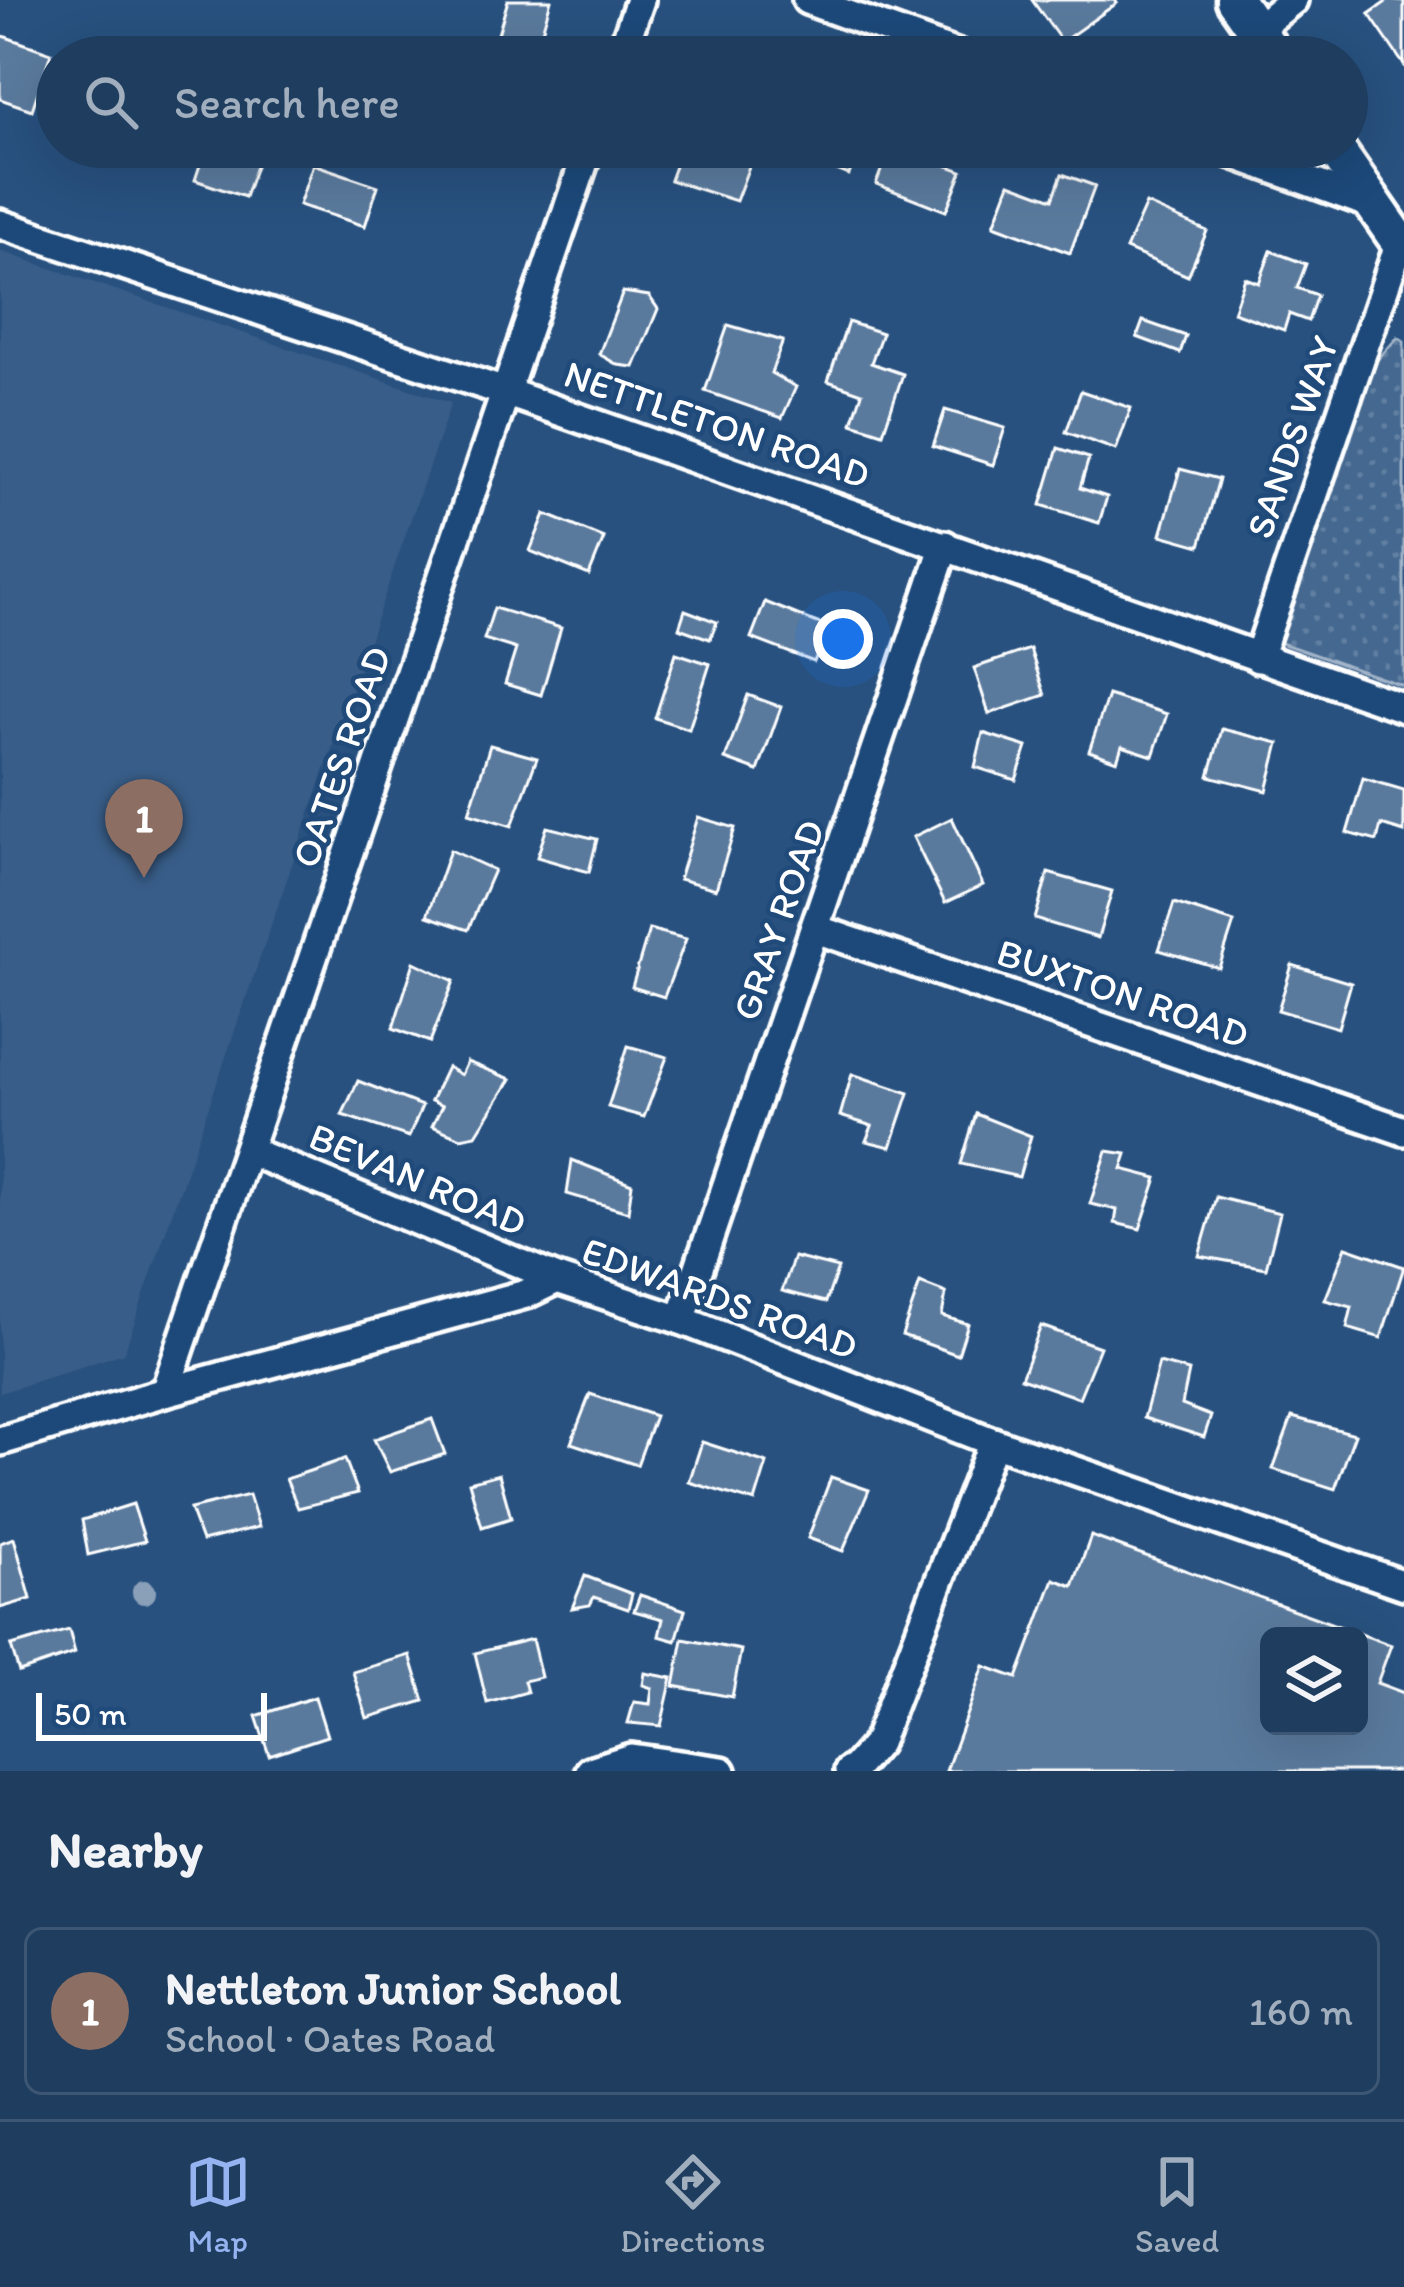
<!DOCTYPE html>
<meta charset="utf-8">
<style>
:root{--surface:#1e3d5f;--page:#2b4868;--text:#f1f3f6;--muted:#a1aebd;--line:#3c5674;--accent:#95b2f1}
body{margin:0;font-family:Itim,sans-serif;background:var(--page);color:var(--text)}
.controls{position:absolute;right:36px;bottom:36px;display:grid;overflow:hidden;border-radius:18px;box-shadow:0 12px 48px #0002}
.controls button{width:108px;height:108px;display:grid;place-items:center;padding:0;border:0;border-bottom:3px solid var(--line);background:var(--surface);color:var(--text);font:60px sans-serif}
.scale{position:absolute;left:36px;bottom:30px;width:231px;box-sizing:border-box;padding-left:12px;border:6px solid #fff;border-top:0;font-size:33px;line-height:42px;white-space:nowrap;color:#fff;-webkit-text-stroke:9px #1f4a7a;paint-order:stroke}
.you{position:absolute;left:843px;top:639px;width:42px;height:42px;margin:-30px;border:9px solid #fff;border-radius:50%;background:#1a73e8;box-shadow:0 0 0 18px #1a73e833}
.badge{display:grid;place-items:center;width:78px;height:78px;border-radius:50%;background:var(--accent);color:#fff;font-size:39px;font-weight:700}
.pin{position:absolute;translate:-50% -99px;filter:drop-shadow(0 3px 6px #0008)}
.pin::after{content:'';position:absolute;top:63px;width:42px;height:36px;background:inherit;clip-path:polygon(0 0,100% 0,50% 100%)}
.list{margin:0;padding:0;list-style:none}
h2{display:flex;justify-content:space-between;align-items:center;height:156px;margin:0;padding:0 48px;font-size:51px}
h2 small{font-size:39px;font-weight:400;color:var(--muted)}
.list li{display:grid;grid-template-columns:78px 1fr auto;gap:36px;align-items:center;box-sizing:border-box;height:168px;margin:0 24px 24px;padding:0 24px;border:3px solid var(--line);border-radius:18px}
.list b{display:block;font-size:45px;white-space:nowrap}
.list p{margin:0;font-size:39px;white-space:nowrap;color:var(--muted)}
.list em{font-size:39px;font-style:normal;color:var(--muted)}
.icon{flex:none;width:66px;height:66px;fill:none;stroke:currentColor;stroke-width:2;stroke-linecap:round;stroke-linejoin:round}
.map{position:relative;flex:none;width:1404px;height:1771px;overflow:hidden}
.search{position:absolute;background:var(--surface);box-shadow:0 12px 48px #0002;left:36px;right:36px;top:36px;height:132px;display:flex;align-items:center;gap:30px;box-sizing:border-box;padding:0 42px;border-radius:66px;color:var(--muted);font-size:45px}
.sheet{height:348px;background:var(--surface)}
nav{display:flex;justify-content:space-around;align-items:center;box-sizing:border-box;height:168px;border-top:3px solid var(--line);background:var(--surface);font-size:33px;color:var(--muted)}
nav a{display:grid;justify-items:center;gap:6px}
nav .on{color:var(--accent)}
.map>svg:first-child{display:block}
.built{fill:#375d88}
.grass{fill:url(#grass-dots);stroke:#a2b4c8;stroke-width:3}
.building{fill:#5a7a9d;stroke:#fff;stroke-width:3;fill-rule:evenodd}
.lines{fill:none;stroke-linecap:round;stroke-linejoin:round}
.minor-casing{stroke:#fff;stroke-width:36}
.tertiary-casing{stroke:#fff;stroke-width:45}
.minor{stroke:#1f4a7a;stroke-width:27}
.tertiary{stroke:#1f4a7a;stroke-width:36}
.tree{fill:#8aa0b9}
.labels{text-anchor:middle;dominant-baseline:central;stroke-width:9;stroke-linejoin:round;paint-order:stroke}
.street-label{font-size:39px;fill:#fff;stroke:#1f4a7a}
</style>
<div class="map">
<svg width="1404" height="1771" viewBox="0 0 1404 1771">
<defs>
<pattern id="grass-dots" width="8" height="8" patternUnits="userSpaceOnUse" patternTransform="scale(3)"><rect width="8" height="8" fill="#446890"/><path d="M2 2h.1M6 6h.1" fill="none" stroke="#607fa1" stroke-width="1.8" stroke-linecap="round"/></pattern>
</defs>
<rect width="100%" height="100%" fill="#28517f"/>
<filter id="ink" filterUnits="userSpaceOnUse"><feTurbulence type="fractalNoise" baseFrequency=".00833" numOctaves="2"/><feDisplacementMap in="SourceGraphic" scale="24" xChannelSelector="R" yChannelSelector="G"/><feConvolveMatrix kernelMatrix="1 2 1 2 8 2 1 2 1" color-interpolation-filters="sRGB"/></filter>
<g filter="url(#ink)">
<!-- built -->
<path class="built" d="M0,251L451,403L124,1353L0,1393Z"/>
<!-- grass -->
<path class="grass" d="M1398,337L1404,341V686L1278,642L1377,360Z"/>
<!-- building -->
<g class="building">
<path d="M508,0H551L536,52L496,41Z"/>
<path d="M1032,0H1115L1117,3L1062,42Z"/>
<path d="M1389,0L1404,2V65L1369,14Z"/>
<path d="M0,35L51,53L32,110L0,99Z"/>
<path d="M99,147H152L146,163Z"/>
<path d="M206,147H237L260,155L245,197L195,180Z"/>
<path d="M682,147H739L754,153L736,201L670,180Z"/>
<path d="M818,147H859L849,175L819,163L824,149Z"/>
<path d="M890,147H898L962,171L946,211L876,184Z"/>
<path d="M313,164L378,186L365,226L299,205Z"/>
<path d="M1062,174L1095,186L1070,253L994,225L1010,183L1053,199Z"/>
<path d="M1146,204L1207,231L1188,276L1126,249Z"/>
<path d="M1271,251L1306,264L1297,288L1317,295L1308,321L1289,314L1284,330L1233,312L1245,278L1259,283Z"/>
<path d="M623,292L649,296L658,309L634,367L618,365L599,354Z"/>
<path d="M1143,321L1186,336L1180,353L1137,337Z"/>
<path d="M848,322L882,333L871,363L903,374L883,433L852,423L862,393L828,381Z"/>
<path d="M728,325L783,341L771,373L796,387L782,418L705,391Z"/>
<path d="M1081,391L1131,408L1116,450L1066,432Z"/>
<path d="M945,410L1005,428L993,465L933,446Z"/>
<path d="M1058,448L1089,458L1080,488L1107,497L1099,523L1041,505Z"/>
<path d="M1180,469L1219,479L1200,546L1161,535Z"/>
<path d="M545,514L604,538L589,575L530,551Z"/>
<path d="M765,602L828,627L814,662L751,638Z"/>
<path d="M494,608L561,628L541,695L505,684L516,649L484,639Z"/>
<path d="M685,610L717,622L710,639L679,628Z"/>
<path d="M1030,649L1045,695L989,714L974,668Z"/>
<path d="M676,653L710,664L689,729L655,718Z"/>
<path d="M748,695L781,707L758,771L725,759Z"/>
<path d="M1108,695L1167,714L1153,756L1122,746L1117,761L1089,751Z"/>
<path d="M1222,729L1279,743L1267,791L1209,776Z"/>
<path d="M983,733L1027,747L1016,780L975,767Z"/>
<path d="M490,745L537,758L512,826L469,813Z"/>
<path d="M1363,778L1404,790V832L1381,825L1377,841L1347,833Z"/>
<path d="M698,817L735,828L716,889L679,879Z"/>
<path d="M952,818L983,885L945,903L913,837Z"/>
<path d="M547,827L597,839L589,872L537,857Z"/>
<path d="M450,850L494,870L468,930L427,916Z"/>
<path d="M1048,873L1112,891L1098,938L1035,919Z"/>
<path d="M1174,903L1234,922L1219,968L1159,950Z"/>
<path d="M649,929L686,939L664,997L632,987Z"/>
<path d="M414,962L454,981L430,1042L393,1028Z"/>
<path d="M1292,965L1351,983L1338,1028L1278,1010Z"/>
<path d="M628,1046L667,1057L644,1117L608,1107Z"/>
<path d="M467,1062L511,1079L476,1135L461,1138L432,1126L442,1106L431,1101L447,1067L461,1075Z"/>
<path d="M852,1074L909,1093L891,1147L866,1141L872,1126L840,1116Z"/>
<path d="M358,1081L422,1106L409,1137L342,1115Z"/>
<path d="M976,1114L1031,1136L1019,1177L961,1164Z"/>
<path d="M1107,1151L1127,1154L1122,1169L1157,1178L1140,1229L1115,1223L1117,1210L1090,1204Z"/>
<path d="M572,1160L632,1184L628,1212L567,1194Z"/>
<path d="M1216,1197L1280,1213L1266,1268L1199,1256Z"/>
<path d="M1346,1247L1404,1267L1381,1338L1347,1328L1352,1307L1325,1300Z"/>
<path d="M794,1257L838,1268L826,1302L782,1291Z"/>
<path d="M920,1283L946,1293L942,1316L968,1324L958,1355L902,1335Z"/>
<path d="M1041,1326L1100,1347L1079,1398L1021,1378Z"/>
<path d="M1159,1363L1189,1371L1182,1405L1211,1416L1204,1437L1144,1418Z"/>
<path d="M590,1394L655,1416L637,1465L571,1443Z"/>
<path d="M1292,1417L1355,1434L1335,1489L1273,1469Z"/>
<path d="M432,1419L445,1454L390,1472L374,1439Z"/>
<path d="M702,1442L767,1463L755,1502L689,1482Z"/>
<path d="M345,1459L358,1493L298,1508L286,1479Z"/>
<path d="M499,1474L511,1518L482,1527L469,1482Z"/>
<path d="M831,1477L869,1490L843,1551L808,1538Z"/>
<path d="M249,1495L259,1527L202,1541L190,1509Z"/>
<path d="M133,1504L145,1541L88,1555L82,1520Z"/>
<path d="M1091,1536L1391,1645L1377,1683L1404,1693V1771H946L984,1666L1017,1678L1054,1579L1073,1586ZM1269,1636H1359V1726H1269Z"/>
<path d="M14,1538L31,1599L0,1608V1543Z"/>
<path d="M585,1576L632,1594L628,1609L594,1597L590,1605L572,1608Z"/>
<path d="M640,1595L685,1610L676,1641L659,1636L663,1619L634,1611Z"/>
<path d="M69,1630L75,1653L19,1672L11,1646Z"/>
<path d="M532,1639L541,1677L524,1681L527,1692L487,1703L475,1653Z"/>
<path d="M683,1639L741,1650L732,1697L674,1686Z"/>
<path d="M410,1655L424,1701L367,1718L353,1672Z"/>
<path d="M645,1673L672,1678L661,1726L628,1723L634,1702L650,1704L652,1688L643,1685Z"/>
<path d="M315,1697L327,1736L269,1755L256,1716Z"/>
</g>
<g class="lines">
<defs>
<g id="minor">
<path d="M807,0L964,57"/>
<path d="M1257,29L1293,0"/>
<path d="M620,57L640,0"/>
<path d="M1214,147L1371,204"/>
<path d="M0,224L505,392L1404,708"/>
<path d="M1258,658L1400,242"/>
<path d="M816,929L1404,1131"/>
<path d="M249,1151L557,1279"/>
<path d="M681,1320L945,545"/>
<path d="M165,1392L589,147"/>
<path d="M0,1441L165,1392L526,1294L557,1279L681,1320L993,1442L1404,1585"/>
<path d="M590,1771L631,1758L722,1771"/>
<path d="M849,1771L855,1768L877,1743L993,1442"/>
</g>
<g id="tertiary">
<path d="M1235,0L1275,57"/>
<path d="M1334,147L1404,248"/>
</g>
</defs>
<!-- minor casing -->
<use href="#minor" class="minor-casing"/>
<!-- tertiary casing -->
<use href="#tertiary" class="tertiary-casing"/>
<!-- minor -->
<use href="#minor" class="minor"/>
<!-- tertiary -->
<use href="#tertiary" class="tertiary"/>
</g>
<!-- trees -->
<circle class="tree" cx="144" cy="1592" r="12"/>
</g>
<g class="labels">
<!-- street labels -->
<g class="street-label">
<text transform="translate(717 424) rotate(19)">NETTLETON ROAD</text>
<text transform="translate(1292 437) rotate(-71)">SANDS WAY</text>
<text transform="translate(341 757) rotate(-71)">OATES ROAD</text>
<text transform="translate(778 920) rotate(-71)">GRAY ROAD</text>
<text transform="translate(1123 993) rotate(19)">BUXTON ROAD</text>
<text transform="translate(418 1179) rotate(23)">BEVAN ROAD</text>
<text transform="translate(720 1298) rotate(20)">EDWARDS ROAD</text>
</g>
</g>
</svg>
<div class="controls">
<button><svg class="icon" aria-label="layers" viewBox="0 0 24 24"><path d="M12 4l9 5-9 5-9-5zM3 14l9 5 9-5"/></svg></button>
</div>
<div class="scale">50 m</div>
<div class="you"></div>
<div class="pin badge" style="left:144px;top:878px;background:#8d6e63">1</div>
<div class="search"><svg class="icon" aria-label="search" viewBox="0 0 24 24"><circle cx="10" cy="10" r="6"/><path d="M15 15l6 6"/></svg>Search here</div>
</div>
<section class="sheet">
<h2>Nearby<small></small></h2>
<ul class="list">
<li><span class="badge" style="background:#8d6e63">1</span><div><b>Nettleton Junior School</b><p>School · Oates Road</p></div><em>160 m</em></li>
</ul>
</section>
<nav>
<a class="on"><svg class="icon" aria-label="map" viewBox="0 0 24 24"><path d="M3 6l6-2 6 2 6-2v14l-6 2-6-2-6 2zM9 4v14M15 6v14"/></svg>Map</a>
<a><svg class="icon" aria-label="directions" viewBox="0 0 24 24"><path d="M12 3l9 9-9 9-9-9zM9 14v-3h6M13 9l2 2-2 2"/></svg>Directions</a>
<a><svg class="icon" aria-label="saved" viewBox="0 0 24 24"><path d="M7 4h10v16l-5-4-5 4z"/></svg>Saved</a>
</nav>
